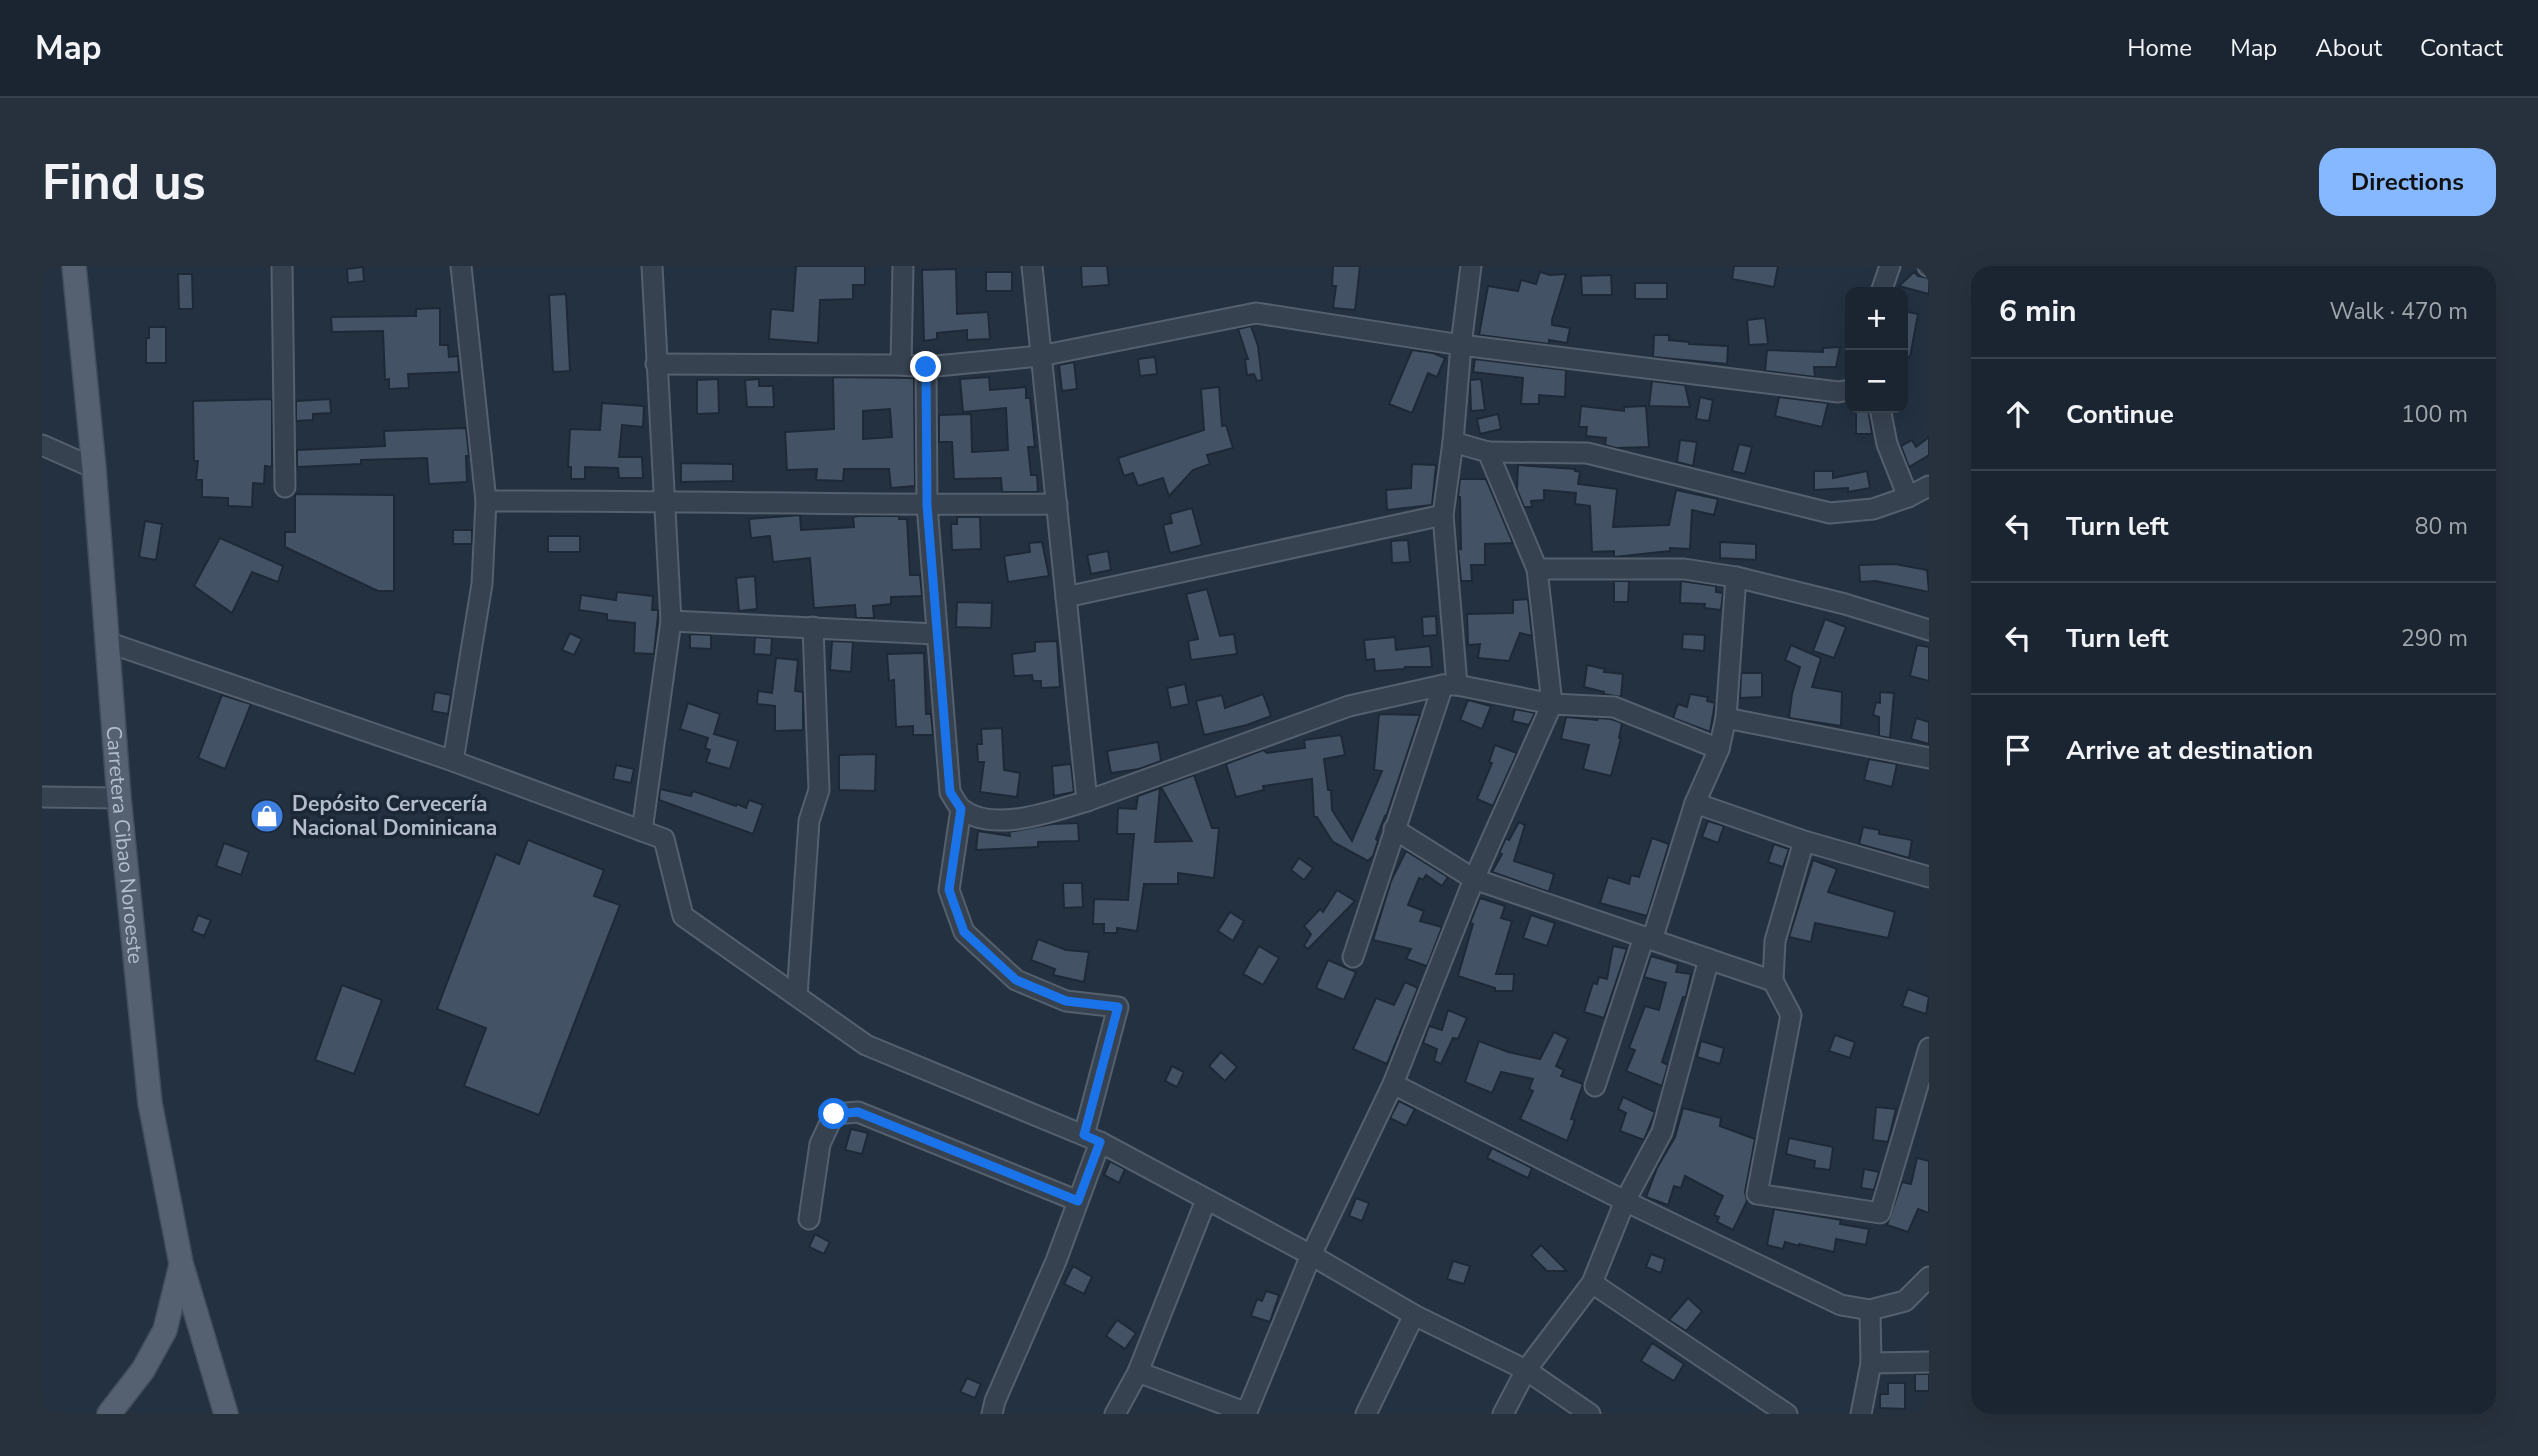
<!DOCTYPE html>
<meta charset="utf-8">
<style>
:root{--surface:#1a2531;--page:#27313d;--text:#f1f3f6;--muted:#9fa5ab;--line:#38424d;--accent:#85b8ff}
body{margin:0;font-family:"Nunito Sans",sans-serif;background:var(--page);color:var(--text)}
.controls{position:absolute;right:21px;top:21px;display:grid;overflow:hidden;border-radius:14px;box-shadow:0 7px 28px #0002}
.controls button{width:63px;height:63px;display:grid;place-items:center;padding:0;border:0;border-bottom:2px solid var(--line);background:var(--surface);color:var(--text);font:35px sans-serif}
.stop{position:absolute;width:21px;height:21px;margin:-16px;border:5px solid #1a73e8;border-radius:50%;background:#fff}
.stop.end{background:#1a73e8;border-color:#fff;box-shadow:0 2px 7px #0008}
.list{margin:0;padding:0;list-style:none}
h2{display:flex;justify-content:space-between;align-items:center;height:91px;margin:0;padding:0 28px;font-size:30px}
h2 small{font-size:23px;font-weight:400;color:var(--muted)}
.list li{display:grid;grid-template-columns:46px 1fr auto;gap:21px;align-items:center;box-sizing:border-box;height:112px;padding:0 28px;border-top:2px solid var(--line)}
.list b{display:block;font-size:26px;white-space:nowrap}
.list em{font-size:23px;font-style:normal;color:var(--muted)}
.icon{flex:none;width:38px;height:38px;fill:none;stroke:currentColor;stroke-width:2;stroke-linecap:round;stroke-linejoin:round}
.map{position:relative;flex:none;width:1887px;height:1148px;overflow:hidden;border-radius:21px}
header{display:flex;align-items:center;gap:42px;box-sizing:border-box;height:98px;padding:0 35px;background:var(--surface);border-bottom:2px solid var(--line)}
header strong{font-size:33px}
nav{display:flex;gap:38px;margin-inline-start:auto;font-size:24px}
.intro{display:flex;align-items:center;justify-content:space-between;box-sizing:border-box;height:168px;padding:0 42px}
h1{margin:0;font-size:49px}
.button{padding:18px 32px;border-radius:21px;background:var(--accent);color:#111;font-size:24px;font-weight:700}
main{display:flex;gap:42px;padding:0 42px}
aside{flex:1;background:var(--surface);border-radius:21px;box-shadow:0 7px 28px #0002}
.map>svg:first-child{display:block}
.building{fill:#435365;stroke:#1e2938;stroke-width:2;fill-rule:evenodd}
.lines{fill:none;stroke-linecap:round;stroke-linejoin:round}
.minor-casing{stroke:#55606e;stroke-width:23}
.major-casing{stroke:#434e5d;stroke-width:26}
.minor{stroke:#374251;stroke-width:19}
.major{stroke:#556171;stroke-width:23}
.route{stroke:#1a73e8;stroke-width:9}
.labels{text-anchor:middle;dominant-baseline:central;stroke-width:7;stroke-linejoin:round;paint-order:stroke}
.poi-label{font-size:21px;font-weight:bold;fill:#b3bdcb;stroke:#1c2736;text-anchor:start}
.street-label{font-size:21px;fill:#b3bdcb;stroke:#1c2736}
</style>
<header>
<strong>Map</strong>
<nav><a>Home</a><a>Map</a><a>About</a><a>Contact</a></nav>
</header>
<div class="intro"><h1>Find us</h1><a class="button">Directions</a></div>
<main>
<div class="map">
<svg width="1887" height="1148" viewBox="0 0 1887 1148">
<rect width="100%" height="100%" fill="#233141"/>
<!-- building -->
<g class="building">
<path d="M754,0H823V19H811V33L778,34L776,77L727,73L729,43L751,45Z"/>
<path d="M1039,0H1065L1067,19L1040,21Z"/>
<path d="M1291,0H1318L1313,44L1291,42L1294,20H1290Z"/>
<path d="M1692,0H1736L1732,21L1690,13Z"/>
<path d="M321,1L322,15L306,17L305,3Z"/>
<path d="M914,3L915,48L946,46L948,73L925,74V64L895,67V73L882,75L880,4Z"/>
<rect x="944" y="6" width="26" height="19"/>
<path d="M1498,6L1508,9L1524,8L1510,54V59L1528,62L1525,77L1507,74V78L1437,69L1446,20L1476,25L1479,14L1494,18Z"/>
<path d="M1872,6L1876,10L1887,12V28L1857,20Z"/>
<path d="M136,8H150L151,43H137Z"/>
<path d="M1569,9L1570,29H1540L1539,10Z"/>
<rect x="1593" y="17" width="32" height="16"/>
<path d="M524,28L528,105L511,106L507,29Z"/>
<path d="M398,42V79H406L407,91L416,90L417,106L366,108L367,122L347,123V113L343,114L341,65L290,66L289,51L374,50V43Z"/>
<path d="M1861,45L1876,48L1868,91L1861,90Z"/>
<path d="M1723,52L1726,78L1707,79L1705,54Z"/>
<path d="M1209,60L1216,80L1220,114L1215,115L1212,108L1205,109L1203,93H1206L1196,63Z"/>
<path d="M107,61H124V97H104V72H107Z"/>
<path d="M1612,69H1627V74L1647,76V78L1686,80L1685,98L1611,91Z"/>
<path d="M1798,81L1794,101H1772L1773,111L1723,105L1725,84L1781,86V82Z"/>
<path d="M1370,84L1391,87L1403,92L1395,111L1386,107L1370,147L1347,138Z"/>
<path d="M1113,91L1115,108L1098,110L1096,93Z"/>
<path d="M1433,93L1524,104L1523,131L1497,129V138H1479L1481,112L1431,106Z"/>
<path d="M1032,96L1035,123L1020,125L1017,99Z"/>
<path d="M791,111L872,112L873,220L849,222L847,203H802L801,215L774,214L775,203L745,204L743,166L792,163ZM848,143L850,171L821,173V145Z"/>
<path d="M947,111L948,124L984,121V132H988L993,181H986L989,209H995L996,226H960L959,212L912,213L910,176H897V149L929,148L930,186L966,184L964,142L921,146L918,113Z"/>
<path d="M676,113L677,147L655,148V114Z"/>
<path d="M717,113V120H731L732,141H705L703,114Z"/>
<path d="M1439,113L1443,144L1429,145L1428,114Z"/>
<path d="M1610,115L1643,119L1648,141L1607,140Z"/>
<path d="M1177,121L1180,160L1184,159L1191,182L1165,189L1168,198L1151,204L1127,230L1121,212L1096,220L1091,207L1082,210L1076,192L1162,164L1159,123Z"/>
<path d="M1658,131L1671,134L1667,155L1654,153Z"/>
<path d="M1737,131L1786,137L1780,161L1733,150Z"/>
<path d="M230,133V201L223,200L222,218L211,217L210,241L186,240V232L160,231V214H154L156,195H152L151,135Z"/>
<path d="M288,133L289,147L271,148V154L254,155V135Z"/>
<path d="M560,137L602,140L601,161L580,159L577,191H600L601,212H577L576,202L543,201V213H529V201H526L528,163L558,164Z"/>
<path d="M1539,140L1582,145V141L1604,140L1607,181L1574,182L1563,179L1564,172L1544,170L1545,161H1537Z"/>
<path d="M1814,142H1826L1830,168H1814Z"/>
<path d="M1456,148L1459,163L1438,168L1435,153Z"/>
<path d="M424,162L427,190H424L425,216L387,218L385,192L319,194V198L255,201V184L343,180L342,165Z"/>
<path d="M1887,171V189L1867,201L1859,180L1870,174L1874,181Z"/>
<path d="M1638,174L1655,176L1651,200L1635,196Z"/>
<path d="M1697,178L1710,181L1703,208L1690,205Z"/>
<path d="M639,197L691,198V215L639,216Z"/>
<path d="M1370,198L1394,199L1390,239L1345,244L1344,224L1369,222Z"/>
<path d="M1476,199L1533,203V205L1538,206L1536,218L1575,223L1571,261L1627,259L1634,224L1676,233L1672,249L1650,244L1648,283L1628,282V285L1572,291V285L1550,286L1548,240L1533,238L1534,227L1502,224V234L1489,235L1490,241H1482L1475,224Z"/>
<path d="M1772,205H1791V212L1825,205L1828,222L1806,226V222L1772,224Z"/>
<path d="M1418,213H1444L1471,277L1443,278V299H1429L1430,315H1419L1416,282L1419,283L1418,231H1416Z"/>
<path d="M253,228L352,229V325H336L243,281V266H253Z"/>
<path d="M1150,242L1160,279L1128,287L1121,259L1130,257L1128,248Z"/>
<path d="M758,249L759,264L812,261L811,251L816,250H857V253H865L868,309H878L880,330L849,331V338L831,340L832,352H814L813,339L772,342L768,292L731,296L728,270L709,272L707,253Z"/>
<path d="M915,251H938L939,283L910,284L909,258H915Z"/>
<path d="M103,255L120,258L114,294L97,291Z"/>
<rect x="411" y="264" width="19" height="14"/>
<rect x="506" y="270" width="32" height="16"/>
<path d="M178,272L241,300L236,316L210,306L190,347L152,320Z"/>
<path d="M1366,274L1368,296L1350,297L1349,275Z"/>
<path d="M1000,276L1007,310L966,316L962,290L988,286L987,277Z"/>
<path d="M1678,276L1714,278V294L1678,292Z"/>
<path d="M1066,285L1069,304L1049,308L1045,289Z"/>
<path d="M1853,298L1885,304L1887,326L1834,315L1818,316L1817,299Z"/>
<path d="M713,310L715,343L697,345L694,312Z"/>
<path d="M1572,315H1587L1586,336H1572Z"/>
<path d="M1639,315L1674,320V326L1681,327L1679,344L1662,342L1663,338L1638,337Z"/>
<path d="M1165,323L1178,370L1192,368L1195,388L1149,394L1146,375L1156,373L1144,328Z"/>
<path d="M575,326L611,330L610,344H616V349L612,388L592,387L593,357L565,354V348L537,344L539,329L574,334Z"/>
<path d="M1486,333L1490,370L1478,367L1467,395L1436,392L1438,378L1426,379L1425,348L1471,347V334Z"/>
<path d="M915,336L950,337L949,362L914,361Z"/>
<path d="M1394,350L1395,369L1381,370L1380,351Z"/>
<path d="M1783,353L1804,361L1792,392L1771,385Z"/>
<path d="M528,367L540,373L532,389L520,384Z"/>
<path d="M648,368L669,369V383L648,382Z"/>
<path d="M1641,368L1663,369L1662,385L1640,383Z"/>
<path d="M713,371L730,372L729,389L712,388Z"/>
<path d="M1353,371L1354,384L1388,380L1390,401H1363L1362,403L1333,405L1332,393L1324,394L1322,374Z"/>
<path d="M790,375L811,376L809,406L788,404Z"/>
<path d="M1015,375L1018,421L999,422V415H991L990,409L972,410L970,388L993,385V376Z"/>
<path d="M1749,379L1779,392L1770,421L1800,426L1799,460L1747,452L1750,428L1758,401L1743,394Z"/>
<path d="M1875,379L1887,381V415L1868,410Z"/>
<path d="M882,387L884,448H889L891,469H871V460L854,461L852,414L847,415L845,388Z"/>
<path d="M734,392L756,394L753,425L761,426V464L733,465V440L715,438L716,425L730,427Z"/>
<path d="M1545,399L1563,403L1562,406L1581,408L1579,431L1561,428L1562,426L1542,421Z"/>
<path d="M1699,407H1720V431L1698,432Z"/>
<path d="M1143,418L1147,438L1129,442L1125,422Z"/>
<path d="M393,426L409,429L406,448L390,445Z"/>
<path d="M1838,426L1852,427L1848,472L1837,470V451L1831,449L1834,436L1838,437Z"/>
<path d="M1221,428L1229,450L1205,459L1162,469L1154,435L1180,429L1183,442Z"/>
<path d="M1648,428L1666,431L1665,435L1673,437L1668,466L1631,452L1636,438L1645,441Z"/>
<path d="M180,429L209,438L183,503L156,492Z"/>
<path d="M1426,434L1449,440L1440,463L1418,454Z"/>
<path d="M646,437L678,448L672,468L696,475L688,503L664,496L668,484L663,482L666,472L638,463Z"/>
<path d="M1473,443L1493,447L1487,459L1470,455Z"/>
<path d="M1337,448L1378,449L1344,551L1343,550L1334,573L1336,575L1331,590L1326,595L1291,576L1275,551H1272L1270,513L1221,520L1222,524L1194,531L1184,498L1221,484L1225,487L1263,482L1262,474L1299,469L1303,489L1282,493L1286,524H1289L1290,544L1310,575L1340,505L1332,504Z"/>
<path d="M1524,451L1555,454L1556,452L1569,453L1580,457L1577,472H1579L1569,510L1541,503L1547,479L1519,473Z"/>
<path d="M1874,452L1887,456V478L1869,473Z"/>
<path d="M960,462L962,504L978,507L975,531L938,526L942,496H936L935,478H940L939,463Z"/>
<path d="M1116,476L1119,495L1097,503L1069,507L1065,485Z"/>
<path d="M1453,479L1475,487L1451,540L1435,533L1450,497L1447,496Z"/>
<path d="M834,488L833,525L797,524V489Z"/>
<path d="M1827,493L1855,498L1850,521L1822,514Z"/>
<path d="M1029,498L1032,526L1012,530L1010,500Z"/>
<path d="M574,499L592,503L589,517L571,513Z"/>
<path d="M1152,509L1170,562H1177L1172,612L1136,607V618H1102L1095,665L1075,662V667H1062V658H1051L1052,633L1086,634L1092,568H1075L1076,542L1094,543L1096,530L1118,522L1113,576L1150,575L1119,521Z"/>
<path d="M618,523L649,530L651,525L694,540L695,538L704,542L707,534L721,539L711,568L617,534Z"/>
<path d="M1666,555L1682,560L1676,577L1660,571Z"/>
<path d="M1477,556L1483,559L1472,595L1512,608L1507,626L1450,606L1460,588L1457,587L1464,572L1467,574Z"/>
<path d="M1036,557L1037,575L996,576V581L934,584L936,565L968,570L967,566L1010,558Z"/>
<path d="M1821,561L1837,564V568L1870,574L1867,592L1817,578Z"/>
<path d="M1610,572L1627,578L1605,650L1558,637L1566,611L1587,618L1589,609L1597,611Z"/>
<path d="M486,574L562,604L552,630L578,639L497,849L422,820L444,762L395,743L454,588L477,598Z"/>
<path d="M182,577L207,586L199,609L174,600Z"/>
<path d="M1732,578L1747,583L1741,601L1726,596Z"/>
<path d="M1364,585L1406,611L1400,620L1384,609L1381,614L1377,612L1366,639L1382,645L1378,655L1400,661L1385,700L1364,693L1369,683L1331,674L1349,615Z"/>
<path d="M1257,592L1271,602L1262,614L1249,604Z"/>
<path d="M1771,594L1795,603L1786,626L1853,646L1846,672L1773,657L1769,676L1747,671Z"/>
<path d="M1021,617H1040L1041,641L1022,642Z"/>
<path d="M1295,624L1313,635L1266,683L1262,680L1269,668L1262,660L1278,643L1281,646Z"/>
<path d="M1438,632L1463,640L1459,652L1470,655L1454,708H1472L1471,725H1453V722L1416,710L1431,658L1428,657Z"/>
<path d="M1188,646L1202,655L1191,675L1176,665Z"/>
<path d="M156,649L169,654L162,670L150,665Z"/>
<path d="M1489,649L1513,657L1505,680L1481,672Z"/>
<path d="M996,673L1024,684L1047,686L1042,716L1011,709L1013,703L989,694Z"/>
<path d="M1217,680L1237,692L1221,719L1201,708Z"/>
<path d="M1571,680L1585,683L1562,752L1542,746L1551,717L1555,718L1557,711L1565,713Z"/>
<path d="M1609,690L1636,698L1634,706L1649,708L1644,731H1641L1620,796L1626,799L1620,820L1584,805L1593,784L1587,782L1603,740L1617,744L1624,717L1602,711Z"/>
<path d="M1286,694L1314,706L1302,734L1274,722Z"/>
<path d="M1363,716L1376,722L1345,798L1311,783L1334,732L1352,739Z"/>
<path d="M300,719L340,734L312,808L273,794Z"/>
<path d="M1866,723L1887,731L1884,748L1860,740Z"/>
<path d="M1406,744L1425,752L1416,773L1411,772L1399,798L1392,795L1395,783L1381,777L1387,760L1400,764Z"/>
<path d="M1512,766L1526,773L1514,800L1522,804L1519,810L1541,818L1529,853L1533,854L1525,875L1478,853L1491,825L1487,823L1491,813L1459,806L1450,827L1423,816L1437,775L1466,786L1498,793Z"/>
<path d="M1793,769L1813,776L1808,792L1787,785Z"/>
<path d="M1659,775L1682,782L1678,798L1655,791Z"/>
<path d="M1179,786L1195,801L1183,815L1167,800Z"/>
<path d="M1130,800L1142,806L1135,821L1123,815Z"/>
<path d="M1581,831L1613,846L1602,874L1578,865L1584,847L1576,843Z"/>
<path d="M1357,835L1373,843L1364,860L1348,852Z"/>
<path d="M1834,841L1854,843L1846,876L1831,874Z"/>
<path d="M1641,842L1679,852L1678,860L1713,873L1703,926L1705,935L1691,964L1675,956L1677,951L1672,949L1681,930L1643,910L1639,922L1632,920L1626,939L1604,931L1615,902L1633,871Z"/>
<path d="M809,863L826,867L820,888L803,884Z"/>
<path d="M1747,872L1791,881L1788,904L1772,902L1773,895L1744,888Z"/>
<path d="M1450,882L1490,902L1486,912L1445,892Z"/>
<path d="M1875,892L1887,895V947L1876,943L1866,966L1845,959L1860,916L1869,918Z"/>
<path d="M1068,895L1083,903L1077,917L1062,909Z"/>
<path d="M1822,903L1837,906L1832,924L1819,922Z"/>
<path d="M1314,932L1327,937L1320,955L1307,950Z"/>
<path d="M1732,943L1788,952L1799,954L1798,958L1827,963L1824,979L1794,973L1792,986L1757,978V980L1743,976L1741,983L1725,979Z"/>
<path d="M773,968L788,976L782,988L767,981Z"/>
<path d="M1499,979L1525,1005H1505L1489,989Z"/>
<path d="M1609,988L1623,993L1619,1007L1604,1001Z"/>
<path d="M1411,995L1428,1000L1422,1018L1405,1013Z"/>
<path d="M1031,1000L1050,1011L1042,1028L1022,1018Z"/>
<path d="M1224,1025L1237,1029L1228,1056L1209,1050L1215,1033L1220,1035Z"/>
<path d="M1646,1032L1660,1045L1644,1065L1627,1054Z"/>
<path d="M1075,1054L1094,1067L1083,1083L1064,1070Z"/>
<path d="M1610,1077L1642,1098L1632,1115L1599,1095Z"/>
<rect x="1873" y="1108" width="14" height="17"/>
<path d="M925,1112L939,1118L933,1132L918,1126Z"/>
<path d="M1846,1117H1863V1143L1838,1142V1128H1846Z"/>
</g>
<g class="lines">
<defs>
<g id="minor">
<path d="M240,0L243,221"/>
<path d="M990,0L1045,535"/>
<path d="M1886,0H1887"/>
<path d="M1839,26L1848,0"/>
<path d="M614,98L859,99L884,101L998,90L1214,47L1419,79L1796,126L1808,124"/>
<path d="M859,99L861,0"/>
<path d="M884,101L885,239L908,526C912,532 915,540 921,544C953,567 1011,545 1045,535L1307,440L1401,419H1415L1510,438L1572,441L1677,483"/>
<path d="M1838,142L1845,178L1866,231"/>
<path d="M1411,176L1401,249L1415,419"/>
<path d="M0,179L52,202"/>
<path d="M1446,186L1545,187L1788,247L1831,243L1866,231L1887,220"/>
<path d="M444,235C634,234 824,240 1015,238"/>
<path d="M1495,303H1642L1694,311L1803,338L1887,364"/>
<path d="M1024,331L1401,249"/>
<path d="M629,355L894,368"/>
<path d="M65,376L411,495L622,573L641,650L824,779L1058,876L1269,989L1372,1049L1484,1104L1548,1148"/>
<path d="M1684,452L1887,492"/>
<path d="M411,495L440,318L444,235L419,0"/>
<path d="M0,531L77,532"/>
<path d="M1653,537L1762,575L1887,611"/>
<path d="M919,543L907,624L922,666L974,714L1024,735L1076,741L1042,869"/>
<path d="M1352,563L1432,613L1602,671"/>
<path d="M600,565L629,355L610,0"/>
<path d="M1610,674L1653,537L1677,483L1684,452L1694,311"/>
<path d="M1311,691L1401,419"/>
<path d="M1731,715L1733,675L1762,575"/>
<path d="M755,730L767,555L777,524L771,361"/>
<path d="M1351,818L1583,935L1799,1039L1828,1044L1863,1035L1887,1011"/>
<path d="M1553,820L1602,671L1731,715L1749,749L1715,928L1838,947L1887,782"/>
<path d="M767,953L778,878L792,848L816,846L1036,935"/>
<path d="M1550,1017L1745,1148"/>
<path d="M1829,1097L1887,1096"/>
<path d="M1096,1106L1205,1147"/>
<path d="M950,1148L953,1135L1014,995L1058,876"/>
<path d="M1073,1148L1096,1106L1164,934"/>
<path d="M1204,1148L1269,989L1351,818L1432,613L1510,438L1495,303L1446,186L1411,176L1419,79L1429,0"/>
<path d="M1324,1148L1372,1049"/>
<path d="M1461,1148L1484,1104L1550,1017L1583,935L1620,866L1667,693"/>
<path d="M1819,1148L1829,1097L1828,1044"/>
</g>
<g id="major">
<path id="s1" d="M32,0L52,202L77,532L108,837L139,997L184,1148"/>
<path d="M67,1148L101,1104L123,1064L139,999"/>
</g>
</defs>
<!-- minor casing -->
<use href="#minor" class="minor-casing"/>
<!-- major casing -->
<use href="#major" class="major-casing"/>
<!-- minor -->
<use href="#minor" class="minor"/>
<!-- major -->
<use href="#major" class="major"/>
</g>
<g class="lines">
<!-- route -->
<path class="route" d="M792,848L816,846L1036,935L1058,876L1042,869L1076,741L1024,735L974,714L922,666L907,624L919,543L908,526L885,239L884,101"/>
</g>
<!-- icons -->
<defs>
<symbol id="shop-disc" viewBox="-11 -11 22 22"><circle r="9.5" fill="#3f7fe0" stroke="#1c2736"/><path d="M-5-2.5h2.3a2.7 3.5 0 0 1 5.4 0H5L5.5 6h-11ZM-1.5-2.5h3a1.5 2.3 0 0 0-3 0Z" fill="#fff"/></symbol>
</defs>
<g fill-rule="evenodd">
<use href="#shop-disc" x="206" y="531" width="38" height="38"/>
</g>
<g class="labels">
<!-- poi labels -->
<g class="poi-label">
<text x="250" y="538">Depósito Cervecería<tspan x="250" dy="24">Nacional Dominicana</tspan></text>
</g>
<!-- street labels -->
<g class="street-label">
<text stroke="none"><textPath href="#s1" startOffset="581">Carretera Cibao Noroeste</textPath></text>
</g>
</g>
</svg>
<div class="controls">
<button>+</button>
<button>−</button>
</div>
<div class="stop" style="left:792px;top:848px"></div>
<div class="stop end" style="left:884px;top:101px"></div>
</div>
<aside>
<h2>6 min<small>Walk · 470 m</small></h2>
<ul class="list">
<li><svg class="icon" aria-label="ahead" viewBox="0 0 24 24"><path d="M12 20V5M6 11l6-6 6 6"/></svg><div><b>Continue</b></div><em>100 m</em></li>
<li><svg class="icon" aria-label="left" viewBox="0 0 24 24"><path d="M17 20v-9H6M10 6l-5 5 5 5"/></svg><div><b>Turn left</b></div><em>80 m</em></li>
<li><svg class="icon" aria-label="left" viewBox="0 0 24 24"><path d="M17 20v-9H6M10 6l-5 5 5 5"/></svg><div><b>Turn left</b></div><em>290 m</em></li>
<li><svg class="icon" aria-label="arrive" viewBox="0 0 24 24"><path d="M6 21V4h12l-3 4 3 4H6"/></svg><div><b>Arrive at destination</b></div></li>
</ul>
</aside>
</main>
